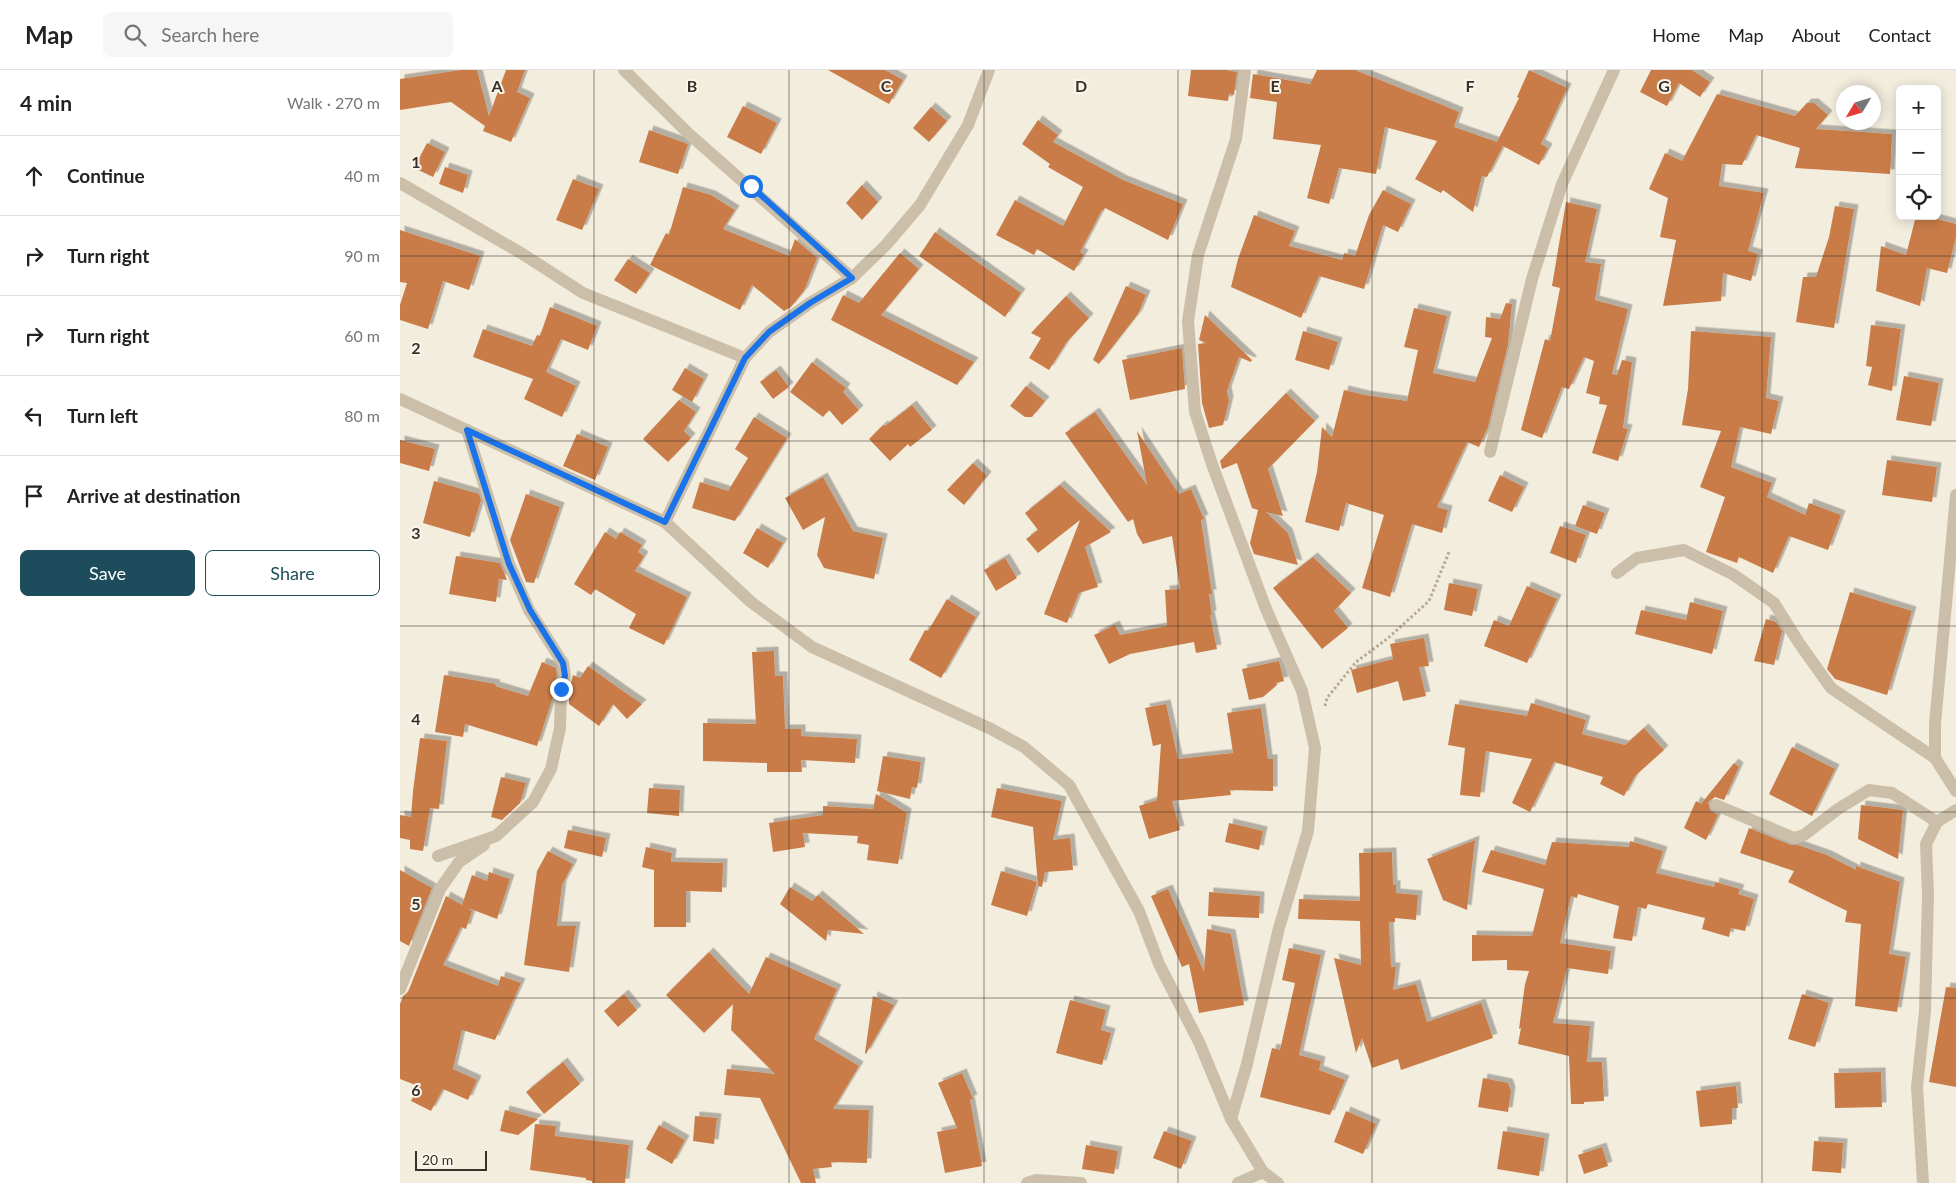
<!DOCTYPE html>
<meta charset="utf-8">
<style>
:root{--surface:#fff;--page:#f6f6f6;--text:#222;--muted:#767676;--line:#e0e0e0;--accent:#1d4d5c}
body{margin:0;font-family:Lato,sans-serif;background:var(--page);color:var(--text)}
.controls{position:absolute;right:15px;top:15px;display:grid;overflow:hidden;border-radius:8px;box-shadow:0 2px 12px #0003}
.controls button{width:45px;height:45px;display:grid;place-items:center;padding:0;border:0;border-bottom:1px solid var(--line);background:var(--surface);color:var(--text);font:25px sans-serif}
.compass{position:absolute;left:1436px;top:15px;width:45px;height:45px;border-radius:50%;background:var(--surface);box-shadow:0 2px 12px #0003;rotate:232deg}
.scale{position:absolute;left:15px;bottom:12px;width:72px;box-sizing:border-box;padding-left:5px;border:2px solid #393129;border-top:0;font-size:14px;line-height:18px;white-space:nowrap;color:#393129;-webkit-text-stroke:4px #faf6eb;paint-order:stroke}
.stop{position:absolute;width:15px;height:15px;margin:-11px;border:4px solid #1a73e8;border-radius:50%;background:#fff}
.stop.end{background:#1a73e8;border-color:#fff;box-shadow:0 1px 5px #0008}
.list{margin:0;padding:0;list-style:none}
h2{display:flex;justify-content:space-between;align-items:center;height:65px;margin:0;padding:0 20px;font-size:21px}
h2 small{font-size:16px;font-weight:400;color:var(--muted)}
.list li{display:grid;grid-template-columns:32px 1fr auto;gap:15px;align-items:center;box-sizing:border-box;height:80px;padding:0 20px;border-top:1px solid var(--line)}
.list b{display:block;font-size:19px;white-space:nowrap}
.list em{font-size:16px;font-style:normal;color:var(--muted)}
.actions{display:flex;gap:10px;padding:15px 20px}
.actions a{flex:1;padding:11px 0;border:1px solid var(--accent);border-radius:8px;text-align:center;font-size:18px;color:var(--accent)}
.actions .main{background:var(--accent);color:#fff}
.icon{flex:none;width:28px;height:28px;fill:none;stroke:currentColor;stroke-width:2;stroke-linecap:round;stroke-linejoin:round}
.map{position:relative;flex:none;width:1556px;height:1113px;overflow:hidden}
header{display:flex;align-items:center;gap:30px;box-sizing:border-box;height:70px;padding:0 25px;background:var(--surface);border-bottom:1px solid var(--line)}
header strong{font-size:24px}
nav{display:flex;gap:28px;margin-inline-start:auto;font-size:18px}
.search{width:350px;height:45px;background:var(--page);display:flex;align-items:center;gap:12px;box-sizing:border-box;padding:0 18px;border-radius:8px;color:var(--muted);font-size:19px}
main{display:flex}
aside{flex:1;background:var(--surface)}
.map>svg:first-child{display:block}
.building{fill:#c97c46;filter:url(#shadow)}
.lines{fill:none;stroke-linecap:round;stroke-linejoin:round}
.path{stroke:#b8a993;stroke-width:3;stroke-dasharray:2.5 2.5;stroke-linecap:butt}
.minor{stroke:#ccbfa9;stroke-width:12}
.route{stroke:#1a73e8;stroke-width:6}
.grid{fill:none;stroke:#393129;stroke-width:1;stroke-opacity:0.55}
.grid-label{font-size:16px;text-anchor:middle;font-weight:bold;fill:#393129;stroke:#faf6eb;stroke-width:4;stroke-linejoin:round;paint-order:stroke}
</style>
<header>
<strong>Map</strong>
<div class="search"><svg class="icon" aria-label="search" viewBox="0 0 24 24"><circle cx="10" cy="10" r="6"/><path d="M15 15l6 6"/></svg>Search here</div>
<nav><a>Home</a><a>Map</a><a>About</a><a>Contact</a></nav>
</header>
<main>
<aside>
<h2>4 min<small>Walk · 270 m</small></h2>
<ul class="list">
<li><svg class="icon" aria-label="ahead" viewBox="0 0 24 24"><path d="M12 20V5M6 11l6-6 6 6"/></svg><div><b>Continue</b></div><em>40 m</em></li>
<li><svg class="icon" aria-label="right" viewBox="0 0 24 24"><path d="M7 20v-9h11M14 6l5 5-5 5"/></svg><div><b>Turn right</b></div><em>90 m</em></li>
<li><svg class="icon" aria-label="right" viewBox="0 0 24 24"><path d="M7 20v-9h11M14 6l5 5-5 5"/></svg><div><b>Turn right</b></div><em>60 m</em></li>
<li><svg class="icon" aria-label="left" viewBox="0 0 24 24"><path d="M17 20v-9H6M10 6l-5 5 5 5"/></svg><div><b>Turn left</b></div><em>80 m</em></li>
<li><svg class="icon" aria-label="arrive" viewBox="0 0 24 24"><path d="M6 21V4h12l-3 4 3 4H6"/></svg><div><b>Arrive at destination</b></div></li>
</ul>
<div class="actions"><a class="main">Save</a><a>Share</a></div>
</aside>
<div class="map">
<svg width="1556" height="1113" viewBox="0 0 1556 1113">
<defs>
<filter id="shadow"><feDropShadow dx="4.5" dy="-4.5" stdDeviation="0" flood-color="#0004"/></filter>
</defs>
<rect width="100%" height="100%" fill="#f3edde"/>
<!-- building -->
<g class="building">
<path d="M61,0H77L89,46L106,0H125L117,22L130,28L111,72L83,61L85,56L51,32L0,40V9Z"/>
<path d="M428,0H485L503,10L489,34Z"/>
<path d="M791,0H826L837,2L834,25L829,24L828,31L788,26Z"/>
<path d="M917,0H955L1045,36L1059,42L1054,57L1097,72L1119,28L1117,27L1129,0L1167,18L1141,74L1148,78L1139,95L1103,76L1087,107L1082,106L1073,142L1043,120L1041,123L1015,109L1037,71L985,57L976,104L939,98L929,134L907,128L921,75L873,69L877,32L850,28L853,4L910,14Z"/>
<path d="M1251,0H1292L1310,12L1300,27L1279,13L1267,36L1240,22Z"/>
<path d="M1317,24L1395,46L1407,33H1414L1428,45L1416,59L1492,64L1490,104L1395,98L1400,78L1356,65L1342,95L1322,94L1319,116L1364,123L1348,181L1358,184L1351,211L1323,203L1321,231L1263,236L1276,170L1260,167L1268,128L1249,119L1265,83L1282,91Z"/>
<path d="M343,36L377,53L361,84L327,67Z"/>
<path d="M531,37L547,51L529,72L513,58Z"/>
<path d="M638,50L658,65L653,72L723,110L783,134L768,170L705,138L703,141L702,140L680,182L684,184L674,201L637,179L634,185L596,165L615,130L663,156L683,117L648,97L650,94L622,74Z"/>
<path d="M249,60L288,74L278,104L239,92Z"/>
<path d="M27,73L45,82L33,107L14,98Z"/>
<path d="M45,97L68,105L63,123L39,114Z"/>
<path d="M173,109L199,119L182,160L156,150Z"/>
<path d="M462,115L478,132L462,150L446,133Z"/>
<path d="M283,117L311,125L335,140L323,159L389,186L395,169L417,188L404,221L391,237L384,241L352,215L340,240L250,195L266,163L269,165Z"/>
<path d="M983,120L1011,134L998,162L983,155L964,219L919,206L901,248L831,217L838,189L854,145L895,161L889,176L942,190L944,183L955,186L969,145Z"/>
<path d="M1166,132L1197,139L1185,192L1201,194L1195,230L1228,239L1212,304L1217,305L1222,290L1232,292L1223,358L1228,359L1218,391L1192,383L1207,335L1199,334L1200,327L1186,323L1194,291L1184,287L1169,319L1162,317L1142,368L1121,360L1145,269L1150,271L1160,218L1152,216Z"/>
<path d="M1435,136L1454,139L1434,258L1396,252L1403,207H1416L1429,167Z"/>
<path d="M1516,146H1526L1556,154V167L1547,203L1527,198L1520,236L1476,221L1481,176L1506,185Z"/>
<path d="M0,160L80,186L69,220L43,211L28,259L0,250V235L7,213L0,212Z"/>
<path d="M535,162L621,223L605,247L519,186Z"/>
<path d="M500,183L519,199L481,245L574,292L557,315L431,250L443,225L459,233Z"/>
<path d="M228,189L250,203L236,224L214,210Z"/>
<path d="M726,216L746,225L738,244L699,294L693,290Z"/>
<path d="M666,226L689,248L666,273L649,300L629,288L641,268L631,263Z"/>
<path d="M1106,233L1112,234L1108,275L1088,357L1079,377L1067,372L1037,437L1048,440L1042,463L1012,454L990,527L962,518L984,445L946,433L939,461L905,452L917,402L922,357L932,367L944,320L965,325L1007,331L1018,280L1004,277L1014,238L1047,246L1033,303L1075,312L1092,268L1085,267L1086,247L1100,249Z"/>
<path d="M150,237L197,256L188,280L161,269L146,302L176,316L162,347L124,329L133,309L73,287L83,259L132,276L137,265L140,266Z"/>
<path d="M805,245L852,290L851,292L839,287L827,321L829,331L823,355L809,358L802,333L798,274L806,273L799,270Z"/>
<path d="M1471,255L1501,259L1492,321L1468,315L1472,297L1466,296Z"/>
<path d="M903,261L938,272L929,300L895,290Z"/>
<path d="M1291,261L1371,267L1366,328L1379,331L1371,364L1340,357L1331,397L1372,413L1367,427L1405,445L1409,433L1441,445L1428,480L1389,466L1373,503L1339,487L1337,493L1306,482L1325,427L1300,417L1321,361L1282,355L1288,319Z"/>
<path d="M782,278L785,319L730,330L722,290Z"/>
<path d="M412,292L446,318L443,322L459,340L442,355L429,340L423,347L390,322Z"/>
<path d="M285,298L304,309L292,332L272,320Z"/>
<path d="M376,300L389,317L373,329L360,312Z"/>
<path d="M1504,306L1539,313L1531,356L1496,350Z"/>
<path d="M626,316L645,331L632,347H625L610,336Z"/>
<path d="M886,323L915,351L868,399L883,446L866,442L888,463L898,495L854,484L850,473L858,440L852,438L837,393L822,399L820,391Z"/>
<path d="M279,330L296,342L284,361L291,368L268,392L243,369Z"/>
<path d="M512,335L532,360L510,377L508,374L490,391L469,369L483,355L485,356Z"/>
<path d="M695,342L747,415L737,361L779,424L791,419L804,449L801,450L812,524H809L812,545H810L817,579L796,583L794,572L730,584L709,594L694,565L715,555L720,565L767,556L765,520L780,519L772,466L743,474L737,464L733,449L728,452L665,363Z"/>
<path d="M354,347L387,368L335,451L292,438L300,412L328,421L348,388L335,379Z"/>
<path d="M177,364L208,377L195,410L163,396Z"/>
<path d="M0,370L35,379L29,401L0,393Z"/>
<path d="M1487,390L1537,397L1532,432L1482,425Z"/>
<path d="M573,393L587,406L564,435L547,420Z"/>
<path d="M1100,405L1124,417L1112,442L1088,431Z"/>
<path d="M423,407L453,461L483,468L474,509L424,498L417,485L425,447L403,460L385,428Z"/>
<path d="M34,411L79,424L81,430L70,467L23,453Z"/>
<path d="M660,415L711,462L685,477L698,517L679,523L667,553L644,544L680,450L638,483L626,469L638,460L625,443Z"/>
<path d="M126,424L160,437L134,513L126,512L110,470Z"/>
<path d="M1183,435L1205,443L1197,464L1175,456Z"/>
<path d="M1160,456L1186,465L1176,493L1150,483Z"/>
<path d="M357,458L383,473L368,498L343,483Z"/>
<path d="M205,462L216,469L220,462L242,475L238,482L244,486L235,501L287,527L264,575L229,558L236,544L195,519L191,525L174,514Z"/>
<path d="M56,486L100,493L107,510L99,509L96,532L49,524Z"/>
<path d="M913,487L951,523L934,541L948,558L922,579L873,518Z"/>
<path d="M605,488L617,508L596,521L584,500Z"/>
<path d="M1049,513L1078,519L1072,546L1044,540Z"/>
<path d="M1127,516L1157,529L1127,593L1084,576L1094,550L1109,556Z"/>
<path d="M1450,522L1512,541L1487,625L1435,609L1427,599Z"/>
<path d="M547,529L576,547L541,608L509,590L525,560L528,561Z"/>
<path d="M1290,532L1323,541L1312,584L1235,564L1241,540L1286,550Z"/>
<path d="M1366,549L1376,552L1382,561L1374,595L1354,591Z"/>
<path d="M1024,568L1029,596L1019,597L1026,626L1003,631L998,611L957,623L951,600L993,589L990,574Z"/>
<path d="M374,581L375,606H383L385,659H401V666L457,669L455,693L401,690L402,702H367V693L303,691V653L356,654L352,582Z"/>
<path d="M879,591L884,611L876,613L877,615L863,627L849,630L842,599Z"/>
<path d="M142,592L156,598L157,605L153,627L137,676L65,654L63,667L35,662L44,605L96,614L95,616L128,626Z"/>
<path d="M188,596L223,621L242,634L227,649L213,634L199,656L169,634V620L173,605L180,608Z"/>
<path d="M1131,633L1186,650L1182,664L1225,675L1244,658L1264,680L1235,706L1224,726L1200,714L1203,707L1154,692L1130,742L1112,733L1132,689L1086,681L1080,727L1060,725L1065,678L1048,675L1055,634L1127,646Z"/>
<path d="M766,634L778,689L833,683L827,643L861,638L868,689H873V721L830,720L831,725L772,731L780,760L749,769L739,736L757,730L761,674L753,676L745,638Z"/>
<path d="M20,668L47,671L39,739L30,738L23,781L10,779V770L0,768V745L11,747L13,721Z"/>
<path d="M1392,677L1435,699L1412,746L1369,724Z"/>
<path d="M483,686L521,692L517,718L512,717L510,729L477,721Z"/>
<path d="M1334,693L1339,697L1324,730L1315,727L1308,732L1310,740L1318,745L1306,770L1284,758L1296,731L1301,734Z"/>
<path d="M101,707L126,713L120,733L102,750L91,747Z"/>
<path d="M249,718L280,720L279,746L247,743Z"/>
<path d="M597,718L662,731L653,770L670,768L673,800L645,802L642,817L638,816L633,757L591,747Z"/>
<path d="M476,724L507,743L498,794L467,790L469,775L457,773L458,766L403,763L405,777L373,782L369,753L423,745V736L473,739Z"/>
<path d="M1461,735L1503,740L1498,789L1458,769Z"/>
<path d="M829,753L863,761L859,780L825,772Z"/>
<path d="M1349,758L1391,775H1398L1427,785L1456,800V796L1500,812L1489,884L1506,887L1497,942L1455,936L1461,854L1445,852L1447,841L1388,812L1394,801L1340,783Z"/>
<path d="M168,760L206,768L202,787L164,778Z"/>
<path d="M1075,770L1067,840L1043,830L1027,789Z"/>
<path d="M1230,771L1263,781L1256,803L1314,817L1315,812L1340,819L1338,824L1354,829L1345,861L1331,858L1329,867L1302,859L1305,848L1248,834L1246,839L1238,837L1232,871L1213,868L1219,836L1178,824L1177,828L1171,826L1160,873L1211,881L1208,904L1167,898L1153,953L1190,956L1187,992H1202L1204,1031L1184,1032V1034H1171L1169,986L1118,974L1121,958L1119,959L1125,914L1129,901L1107,900V890L1072,891V865L1132,866L1144,819L1082,802L1091,780L1145,795L1152,772L1229,777Z"/>
<path d="M246,777L272,783L271,792L323,793L322,822L286,821V857H254V800L242,797Z"/>
<path d="M148,781L173,794L162,815L157,856H176L169,902L124,895L137,801Z"/>
<path d="M992,782L993,815H996V823L1018,825L1016,850L995,848V852H989L991,897H996L993,920L1016,914L1027,952L1081,933L1093,968L1001,1000L998,989L972,998L962,968L956,983L934,888L961,895L960,851L898,849L899,829L960,831L959,783Z"/>
<path d="M0,800L32,818L9,876L0,871Z"/>
<path d="M601,801L637,812L627,846L591,835Z"/>
<path d="M89,802L110,809L97,849L68,838L72,841L66,859L61,857L43,895L98,916L101,906L121,913L95,970L62,960L53,999L77,1010L68,1030L43,1019L31,1041L11,1031L18,1016L0,1009V934L3,926L8,922L46,826L62,835L72,805L87,811Z"/>
<path d="M390,817L412,831L418,825L464,864L428,860L426,871L380,834Z"/>
<path d="M768,819L804,902L807,859L831,864L844,935L799,943L789,894L782,897L751,826Z"/>
<path d="M809,822L860,826L859,848L808,846Z"/>
<path d="M889,878L921,885L899,985L921,991L919,1000L945,1010L930,1045L860,1027L872,978L880,980L895,913L882,910Z"/>
<path d="M309,882L349,924L366,887L437,919L414,969L459,996L433,1039L469,1040L467,1093L431,1092L432,1097L413,1099L416,1113H401L360,1028L324,1025L327,999L375,1004L331,960L333,934L304,963L266,925Z"/>
<path d="M1546,917L1556,918V1017L1529,1012Z"/>
<path d="M224,924L237,940L218,957L204,941Z"/>
<path d="M1402,924L1429,933L1415,977L1388,969Z"/>
<path d="M473,926L494,935L466,984L465,983Z"/>
<path d="M670,930L706,940L701,960L711,963L702,995L656,983Z"/>
<path d="M163,992L180,1014L144,1044L126,1022Z"/>
<path d="M1481,1002L1482,1037L1435,1038L1434,1003Z"/>
<path d="M562,1003L573,1029L570,1030L582,1096L545,1103L537,1062L557,1058L538,1013Z"/>
<path d="M1083,1008L1108,1013L1111,1021L1108,1042L1078,1037Z"/>
<path d="M1336,1016L1338,1038H1332V1054L1300,1057L1296,1021Z"/>
<path d="M105,1040L138,1049L118,1065L100,1061Z"/>
<path d="M946,1041L976,1054L963,1084L934,1072Z"/>
<path d="M295,1046L317,1048L314,1074L293,1071Z"/>
<path d="M135,1054L156,1056L155,1066L229,1075L225,1113H192V1111L186,1110V1108L130,1100Z"/>
<path d="M259,1055L285,1070L272,1094L246,1079Z"/>
<path d="M764,1061L792,1071L781,1099L753,1088Z"/>
<path d="M1103,1061L1145,1068L1139,1106L1097,1099Z"/>
<path d="M1414,1071L1443,1073L1441,1103L1412,1101Z"/>
<path d="M686,1075L718,1081L714,1104L682,1099Z"/>
<path d="M1202,1077L1208,1096L1184,1104L1178,1085Z"/>
</g>
<g class="lines">
<!-- path -->
<path class="path" d="M925,636L927,628L956,592L987,569L1029,531L1049,482"/>
<!-- minor -->
<g class="minor">
<path d="M224,0L289,64L452,208"/>
<path d="M0,113L121,183L183,223L345,288"/>
<path d="M0,329L265,452L351,532L412,577L591,659L624,677L669,715L739,841L759,894L799,972L831,1049L863,1102L878,1113"/>
<path d="M1090,382L1132,209L1162,114L1214,0"/>
<path d="M1556,425L1535,654V688L1556,721"/>
<path d="M265,452L345,288L369,262L410,233L452,208L486,175L520,135L568,55L589,0"/>
<path d="M1217,503L1237,488L1284,480L1334,505L1374,533L1399,573L1431,618L1535,688"/>
<path d="M1316,735L1394,768L1404,765L1438,739L1469,720L1492,723L1537,752"/>
<path d="M38,786L96,766L133,732L151,699L160,658L161,619L165,606L163,593L129,540L109,494L67,360"/>
<path d="M0,919L40,819L59,792L84,775"/>
<path d="M831,1049L847,994L879,858L908,761L915,678L902,621L866,539L813,397L795,342L788,251L798,185L836,69L845,0"/>
<path d="M627,1113L636,1110L681,1113"/>
<path d="M838,1113L863,1102"/>
<path d="M1523,1113L1517,1017L1525,941L1528,825L1526,774L1537,752L1556,740"/>
</g>
</g>
<g class="lines">
<!-- route -->
<path class="route" d="M161,619L165,606L163,593L130,540L109,494L67,360L265,452L345,288L369,262L410,233L452,208L351,116"/>
</g>
<!-- grid -->
<path class="grid" d="M194,0V1113M389,0V1113M584,0V1113M778,0V1113M972,0V1113M1167,0V1113M1362,0V1113M0,186H1556M0,371H1556M0,556H1556M0,742H1556M0,928H1556"/>
<g class="grid-label">
<text x="97" y="22">A</text>
<text x="292" y="22">B</text>
<text x="486" y="22">C</text>
<text x="681" y="22">D</text>
<text x="875" y="22">E</text>
<text x="1070" y="22">F</text>
<text x="1264" y="22">G</text>
<text x="16" y="98">1</text>
<text x="16" y="284">2</text>
<text x="16" y="469">3</text>
<text x="16" y="655">4</text>
<text x="16" y="840">5</text>
<text x="16" y="1026">6</text>
</g>
</svg>
<div class="controls">
<button>+</button>
<button>−</button>
<button><svg class="icon" aria-label="locate" viewBox="0 0 24 24"><circle cx="12" cy="12" r="6"/><path d="M12 2v4M12 18v4M2 12h4M18 12h4"/></svg></button>
</div>
<svg class="compass" viewBox="-18 -18 36 36"><path d="M0-13l5 13h-10z" fill="#e53935"/><path d="M0 13l5-13h-10z" fill="#767676"/></svg>
<div class="scale">20 m</div>
<div class="stop" style="left:351px;top:116px"></div>
<div class="stop end" style="left:161px;top:619px"></div>
</div>
</main>
